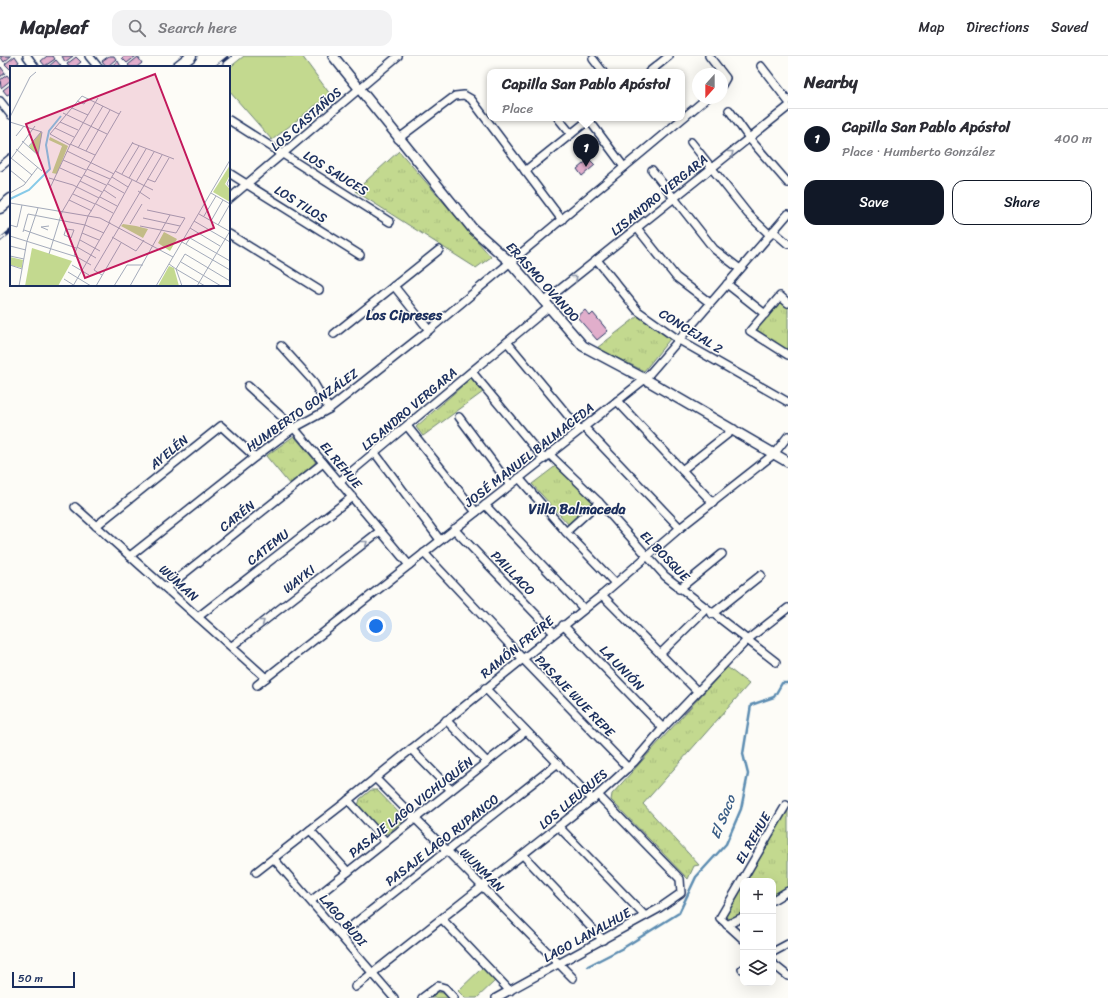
<!DOCTYPE html>
<meta charset="utf-8">
<style>
:root{--surface:#fff;--page:#f2f2f3;--text:#2b2b33;--muted:#7c7c81;--line:#e1e1e2;--accent:#111827}
body{margin:0;font-family:Sriracha,sans-serif;background:var(--page);color:var(--text)}
.controls{position:absolute;right:12px;bottom:12px;display:grid;overflow:hidden;border-radius:8px;box-shadow:0 4px 16px #0002}
.controls button{width:36px;height:36px;display:grid;place-items:center;padding:0;border:0;border-bottom:1px solid var(--line);background:var(--surface);color:var(--text);font:20px sans-serif}
.compass{position:absolute;left:692px;top:12px;width:36px;height:36px;border-radius:50%;background:var(--surface);box-shadow:0 4px 16px #0002;rotate:201deg}
.scale{position:absolute;left:12px;bottom:10px;width:63px;box-sizing:border-box;padding-left:4px;border:2px solid #1b2f5e;border-top:0;font-size:11px;line-height:14px;white-space:nowrap;color:#1b2f5e;-webkit-text-stroke:3px #fdfcf7;paint-order:stroke}
.you{position:absolute;left:376px;top:570px;width:14px;height:14px;margin:-10px;border:3px solid #fff;border-radius:50%;background:#1a73e8;box-shadow:0 0 0 6px #1a73e833}
.badge{display:grid;place-items:center;width:26px;height:26px;border-radius:50%;background:var(--accent);color:#fff;font-size:13px;font-weight:700}
.pin{position:absolute;translate:-50% -33px;filter:drop-shadow(0 1px 2px #0008)}
.pin::after{content:'';position:absolute;top:21px;width:14px;height:12px;background:inherit;clip-path:polygon(0 0,100% 0,50% 100%)}
.popup{position:absolute;left:487px;top:13px;width:198px;height:52px;box-sizing:border-box;display:grid;place-content:center;border-radius:8px;background:var(--surface);filter:drop-shadow(0 1px 3px #0005);font-size:13px;white-space:nowrap;color:var(--muted)}
.popup b{font-size:15px;color:var(--text)}
.popup::after{content:'';position:absolute;left:50%;top:100%;margin-left:-8px;border:8px solid transparent;border-top-color:var(--surface)}
.list{margin:0;padding:0;list-style:none}
h2{display:flex;justify-content:space-between;align-items:center;height:52px;margin:0;padding:0 16px;font-size:17px}
h2 small{font-size:13px;font-weight:400;color:var(--muted)}
.list li{display:grid;grid-template-columns:26px 1fr auto;gap:12px;align-items:center;box-sizing:border-box;height:60px;padding:0 16px;border-top:1px solid var(--line)}
.list b{display:block;font-size:15px;white-space:nowrap}
.list p{margin:0;font-size:13px;white-space:nowrap;color:var(--muted)}
.list em{font-size:13px;font-style:normal;color:var(--muted)}
.actions{display:flex;gap:8px;padding:12px 16px}
.actions a{flex:1;padding:9px 0;border:1px solid var(--accent);border-radius:12px;text-align:center;font-size:14px;color:var(--accent)}
.actions .main{background:var(--accent);color:#fff}
.icon{flex:none;width:22px;height:22px;fill:none;stroke:currentColor;stroke-width:2;stroke-linecap:round;stroke-linejoin:round}
.map{position:relative;flex:none;width:788px;height:942px;overflow:hidden}
header{display:flex;align-items:center;gap:24px;box-sizing:border-box;height:56px;padding:0 20px;background:var(--surface);border-bottom:1px solid var(--line)}
header strong{font-size:19px}
nav{display:flex;gap:22px;margin-inline-start:auto;font-size:14px}
.search{width:280px;height:36px;background:var(--page);display:flex;align-items:center;gap:10px;box-sizing:border-box;padding:0 14px;border-radius:12px;color:var(--muted);font-size:15px}
main{display:flex}
aside{flex:1;background:var(--surface)}
.map>svg:first-child{display:block}
.grass{fill:url(#grass-tufts);stroke:#6f8476}
.pitch{fill:#c3d98f;stroke:#6f8476}
.lines{fill:none;stroke-linecap:round;stroke-linejoin:round}
.stream{stroke:#5c8cb1;stroke-width:2.5}
.building{fill:#e1aecb;stroke:#1b2f5e}
.minor-casing{stroke:#1b2f5e;stroke-width:10}
.tertiary-casing{stroke:#1b2f5e;stroke-width:12}
.secondary-casing{stroke:#1b2f5e;stroke-width:13}
.minor{stroke:#fdfcf7;stroke-width:7}
.tertiary{stroke:#fdfcf7;stroke-width:9}
.secondary{stroke:#fdfcf7;stroke-width:10}
.rail-casing{stroke:#1b2f5e;stroke-width:4}
.rail{stroke:#fdfcf7;stroke-width:2.5;stroke-dasharray:8;stroke-linecap:butt}
.oneway{stroke:#8c96aa}
.labels{text-anchor:middle;dominant-baseline:central;stroke-width:3;stroke-linejoin:round;paint-order:stroke}
.street-label{font-size:13px;fill:#1b2f5e;stroke:#fdfcf7}
.neighbourhood-label{font-size:14px;font-weight:bold;fill:#1b2f5e;stroke:#fdfcf7}
.water-label{font-size:14px;font-style:italic;fill:#3b5e87;stroke:#fdfcf7}
.inset-river{fill:none;stroke:#87cae8;stroke-width:2}
.inset-road{fill:none;stroke:#a3aaba;stroke-width:1}
.view{fill:#c2185b;fill-opacity:0.15;stroke:#c2185b;stroke-width:2}
.inset-edge{fill:none;stroke:#1b2f5e;stroke-width:2}
</style>
<header>
<strong>Mapleaf</strong>
<div class="search"><svg class="icon" aria-label="search" viewBox="0 0 24 24"><circle cx="10" cy="10" r="6"/><path d="M15 15l6 6"/></svg>Search here</div>
<nav><a>Map</a><a>Directions</a><a>Saved</a></nav>
</header>
<main>
<div class="map">
<svg width="788" height="942" viewBox="0 0 788 942">
<defs>
<pattern id="grass-tufts" width="24" height="20" patternUnits="userSpaceOnUse"><rect width="24" height="20" fill="#c3d98f"/><path d="M3 7l-1-3M5 7V3M7 7l1-3M15 17l-1-3M17 17v-4M19 17l1-3" fill="none" stroke="#a7bb7e"/></pattern>
</defs>
<rect width="100%" height="100%" fill="#fdfcf7"/>
<filter id="ink" filterUnits="userSpaceOnUse"><feTurbulence type="fractalNoise" baseFrequency=".025" numOctaves="2"/><feDisplacementMap in="SourceGraphic" scale="8" xChannelSelector="R" yChannelSelector="G"/><feConvolveMatrix kernelMatrix="1 2 1 2 8 2 1 2 1" color-interpolation-filters="sRGB"/></filter>
<g filter="url(#ink)">
<!-- grass -->
<g class="grass">
<path d="M399,95L491,201L476,212L355,135Z"/>
<path d="M780,241L788,248V299L751,275Z"/>
<path d="M638,260L670,283L644,315L597,292Z"/>
<path d="M471,322L483,336L423,380L416,371Z"/>
<path d="M294,380L316,406L290,429L266,400Z"/>
<path d="M557,409L593,446L569,469L532,428Z"/>
<path d="M727,611L749,628L643,748L699,809L694,810L688,823L611,744L612,738Z"/>
<path d="M371,734H377L402,760V766L387,778L382,777L358,750L360,743Z"/>
<path d="M786,751L788,754V834L773,842V825H743Z"/>
<path d="M743,826V858L728,867L722,861Z"/>
<path d="M437,936L443,937L448,942H430Z"/>
</g>
<!-- pitch -->
<g class="pitch">
<path d="M244,0H302L330,38L272,84L229,35V12Z"/>
<path d="M482,912L495,925L477,942H465L458,935Z"/>
</g>
<g class="lines">
<!-- stream -->
<path class="stream" d="M588,910L623,892L679,857L696,821L726,788L741,753L748,718L743,698L751,649L774,641L782,627H788"/>
</g>
<!-- building -->
<g class="building">
<path d="M0,0H11L4,6Z"/>
<path d="M15,0L19,6L10,13L5,8Z"/>
<path d="M47,0H53L55,3L45,10L41,5Z"/>
<path d="M62,0H73L65,6Z"/>
<path d="M109,0H114L116,3L107,11L102,5Z"/>
<path d="M124,0H136L127,7L122,2Z"/>
<path d="M76,1L81,6L75,11H69L67,8Z"/>
<path d="M138,1L142,7L137,11H130L128,9Z"/>
<path d="M56,4L61,10L48,11Z"/>
<path d="M118,5L121,11H110Z"/>
<path d="M1,11L5,17L0,21V12Z"/>
<path d="M7,19L11,24L1,32L0,24Z"/>
<path d="M11,28V37L7,39L3,34Z"/>
<path d="M589,103L595,109L582,120L577,113Z"/>
<path d="M585,254L590,260L593,257L608,275L597,284L577,261Z"/>
</g>
<g class="lines">
<defs>
<g id="minor">
<path d="M27,0L35,11"/>
<path d="M89,0L98,11"/>
<path d="M709,0L726,22L722,29"/>
<path d="M593,3L603,16"/>
<path d="M761,10L788,45"/>
<path d="M649,16L669,0"/>
<path d="M0,45L11,59"/>
<path d="M729,54L749,82L788,127"/>
<path d="M558,62L571,78"/>
<path d="M229,64L390,166"/>
<path d="M589,64L624,111"/>
<path d="M398,83L455,40L464,39L471,43L562,164"/>
<path d="M691,86L748,158L770,179"/>
<path d="M0,111L11,102"/>
<path d="M652,114L714,193L740,213"/>
<path d="M525,115L591,62"/>
<path d="M229,117L360,199"/>
<path d="M229,143L398,0"/>
<path d="M637,172L676,221L710,247"/>
<path d="M773,175L788,188"/>
<path d="M229,178L319,234"/>
<path d="M597,204L638,255L679,284L788,346"/>
<path d="M727,228L765,258"/>
<path d="M394,230L429,274"/>
<path d="M544,246L788,51"/>
<path d="M788,247L780,240L750,275L788,299"/>
<path d="M334,278L439,194"/>
<path d="M507,286L580,374"/>
<path d="M281,290L312,324L329,353"/>
<path d="M472,316L544,403"/>
<path d="M248,330L294,372L409,509"/>
<path d="M617,345L713,447"/>
<path d="M459,361L510,429"/>
<path d="M407,370L476,456"/>
<path d="M584,371L680,472"/>
<path d="M375,397L440,484"/>
<path d="M549,398L599,446L665,520L776,606"/>
<path d="M682,414L734,373"/>
<path d="M519,422L566,476L615,527"/>
<path d="M339,426L549,251"/>
<path d="M485,449L584,553"/>
<path d="M75,451L266,622"/>
<path d="M96,470L221,370L255,401"/>
<path d="M454,473L554,577"/>
<path d="M566,476L599,446"/>
<path d="M424,497L522,602L628,712"/>
<path d="M130,500L255,401L294,372L329,353L429,274L707,42"/>
<path d="M166,532L323,407"/>
<path d="M679,533L722,498"/>
<path d="M602,539L697,635"/>
<path d="M712,558L761,519"/>
<path d="M198,561L352,441"/>
<path d="M563,569L663,672"/>
<path d="M232,590L380,475"/>
<path d="M660,598L706,553"/>
<path d="M257,629L645,323L788,158"/>
<path d="M485,632L593,744"/>
<path d="M446,664L487,706"/>
<path d="M411,693L451,734"/>
<path d="M375,722L573,922"/>
<path d="M348,744L386,786"/>
<path d="M559,771L645,860"/>
<path d="M310,774L348,816"/>
<path d="M523,799L603,884"/>
<path d="M274,803L394,942"/>
<path d="M256,816L342,749L602,539L680,472L774,398L788,380"/>
<path d="M773,844L788,835"/>
<path d="M311,845L526,675"/>
<path d="M442,863L510,935"/>
<path d="M727,869L743,861"/>
<path d="M340,879L558,707"/>
<path d="M743,883L720,862L786,749"/>
<path d="M773,896L788,888"/>
<path d="M773,908L788,920"/>
<path d="M742,913H743"/>
<path d="M355,931L598,739L634,706L663,672L747,584L788,552"/>
<path d="M422,942L438,930L445,932L454,942"/>
<path d="M496,942L658,853L681,837L680,823L598,739"/>
</g>
<path id="tertiary" d="M333,0L472,172L511,207L583,290L645,323L788,406"/>
<g id="secondary">
<path d="M177,11L191,0"/>
<path d="M0,152L11,143"/>
</g>
</defs>
<!-- minor casing -->
<use href="#minor" class="minor-casing"/>
<!-- tertiary casing -->
<use href="#tertiary" class="tertiary-casing"/>
<!-- secondary casing -->
<use href="#secondary" class="secondary-casing"/>
<!-- minor -->
<use href="#minor" class="minor"/>
<!-- tertiary -->
<use href="#tertiary" class="tertiary"/>
<!-- secondary -->
<use href="#secondary" class="secondary"/>
<defs>
<g id="rail">
<path d="M216,11L230,0"/>
<path d="M0,184L11,175"/>
</g>
</defs>
<!-- rail casing -->
<use href="#rail" class="rail-casing"/>
<!-- rail -->
<use href="#rail" class="rail"/>
</g>
<!-- one-way arrows -->
<defs><path id="oneway-chevron" d="M-2-3.5L2.5 0L-2 3.5" fill="none" stroke-width="1.6" stroke-linecap="round" stroke-linejoin="round"/></defs>
<g class="oneway">
<use href="#oneway-chevron" transform="translate(731 97) rotate(-39)"/>
<use href="#oneway-chevron" transform="translate(575 222) rotate(-39)"/>
<use href="#oneway-chevron" transform="translate(365 487) rotate(-38)"/>
<use href="#oneway-chevron" transform="translate(262 566) rotate(-38)"/>
</g>
</g>
<g class="labels">
<!-- street labels -->
<g class="street-label">
<text transform="translate(306 63) rotate(-41)">LOS CASTAÑOS</text>
<text transform="translate(336 117) rotate(32)">LOS SAUCES</text>
<text transform="translate(659 139) rotate(-39)">LISANDRO VERGARA</text>
<text transform="translate(301 148) rotate(32)">LOS TILOS</text>
<text transform="translate(543 226) rotate(48)">ERASMO OVANDO</text>
<text transform="translate(691 275) rotate(32)">CONCEJAL 2</text>
<text transform="translate(409 353) rotate(-40)">LISANDRO VERGARA</text>
<text transform="translate(302 354) rotate(-35)">HUMBERTO GONZÁLEZ</text>
<text transform="translate(169 396) rotate(-39)">AYELÉN</text>
<text transform="translate(529 399) rotate(-38)">JOSÉ MANUEL BALMACEDA</text>
<text transform="translate(341 409) rotate(50)">EL REHUE</text>
<text transform="translate(237 460) rotate(-38)">CARÉN</text>
<text transform="translate(268 491) rotate(-38)">CATEMU</text>
<text transform="translate(665 500) rotate(46)">EL BOSQUE</text>
<text transform="translate(513 517) rotate(46)">PAILLACO</text>
<text transform="translate(299 523) rotate(-38)">WAYKI</text>
<text transform="translate(179 527) rotate(42)">WÜMAN</text>
<text transform="translate(517 591) rotate(-39)">RAMÓN FREIRE</text>
<text transform="translate(622 612) rotate(46)">LA UNIÓN</text>
<text transform="translate(575 640) rotate(46)">PASAJE WUE REPE</text>
<text transform="translate(573 743) rotate(-40)">LOS LLEUQUES</text>
<text transform="translate(411 751) rotate(-38)">PASAJE LAGO VICHUQUÉN</text>
<text transform="translate(753 782) rotate(-60)">EL REHUE</text>
<text transform="translate(442 784) rotate(-38)">PASAJE LAGO RUPANCO</text>
<text transform="translate(482 814) rotate(45)">WUNMAN</text>
<text transform="translate(343 864) rotate(49)">LAGO BUDI</text>
<text transform="translate(587 879) rotate(-29)">LAGO LANALHUE</text>
</g>
<!-- neighbourhood labels -->
<g class="neighbourhood-label">
<text x="404" y="259">Los Cipreses</text>
<text x="577" y="453">Villa Balmaceda</text>
</g>
<!-- water labels -->
<g class="water-label">
<text transform="translate(723 761) rotate(-68)">El Saco</text>
</g>
</g>
<!-- overview -->
<g transform="translate(10 10)">
<rect width="220" height="220" fill="#fdfcf7"/>
<path d="M31,66L32,67L28,89L19,81ZM40,71L58,80L47,108L42,107L52,80L39,74ZM220,99V109L215,118L220,123V136L203,126ZM113,158L126,160L138,163L133,172L111,160ZM22,182L62,195L48,220H15ZM0,191L13,194L12,202L0,199Z" fill="#c3d98f"/>
<path d="M154,166L167,173L160,185L148,177ZM159,200L164,202L169,220H148Z" fill="#c3d98f"/>
<path class="inset-river" d="M0,133L19,124L40,103L36,79L39,65L51,50"/>
<path class="inset-road" d="M67,35L74,38L78,32M62,42L78,49M53,47L97,68M0,51L20,11L26,6M0,56L32,66L28,89M50,56L68,64M45,62L64,71M6,70L14,60M12,75L28,89M122,77L164,93M60,78L85,89M60,79L40,68L72,30L109,48M19,80L31,66M68,82L93,40M6,83L32,105M57,85L104,108M76,85L100,44M1,92L22,109M0,94L25,60M53,94L76,104M50,102L72,112M77,103L100,113M0,104L16,117M105,105L143,124M112,108L129,80M74,109L96,119M102,111L118,121M220,111L217,118L220,122M39,112L63,119L89,132M119,112L136,83M137,113L145,116L159,92M70,115L92,126M126,116L144,86M98,118L114,127M40,122L60,79L88,32M94,124L106,132M128,125L140,133M0,127L14,119L28,101M201,127L220,138M63,128L85,138M90,131L107,140M59,134L82,145M0,137L90,152L163,191M86,138L103,147M189,148L219,165M194,150L206,130M133,152L170,160M184,155L220,176M201,155L213,134M99,156L122,114M120,158L132,138M0,159L7,161L12,139M208,159L220,138M130,160L166,167L175,152L137,144M180,162L210,180M56,163L64,164L61,172L54,169ZM14,164L66,182M38,164L31,161L39,160M13,166L18,148L75,159L94,167M72,167L89,174M0,170L67,191L81,199M102,171L126,185L134,174M70,174L90,185M172,176L220,204M176,178L180,172L220,195M0,180L16,184M67,181L86,192M39,188L52,146L111,45M0,190L14,193M64,190L78,150L123,76M171,196L211,220M159,198L166,203L172,220M0,199L12,203M62,199L79,209M58,206L81,220M92,209L84,204L152,89M54,213L65,220M9,220L17,175L28,142M63,220L100,156M86,220L111,177M104,220L117,199H133M120,220L160,149M146,220L220,94M187,220L220,165M195,220L166,203L175,188L220,215"/>
<path class="view" d="M145,8L204,162L75,212L16,58Z"/>
<rect width="220" height="220" class="inset-edge"/>
</g>
</svg>
<div class="controls">
<button>+</button>
<button>−</button>
<button><svg class="icon" aria-label="layers" viewBox="0 0 24 24"><path d="M12 4l9 5-9 5-9-5zM3 14l9 5 9-5"/></svg></button>
</div>
<svg class="compass" viewBox="-18 -18 36 36"><path d="M0-13l5 13h-10z" fill="#e53935"/><path d="M0 13l5-13h-10z" fill="#7c7c81"/></svg>
<div class="scale">50 m</div>
<div class="you"></div>
<div class="pin badge" style="left:586px;top:111px">1</div>
<div class="popup"><b>Capilla San Pablo Apóstol</b>Place</div>
</div>
<aside>
<h2>Nearby<small></small></h2>
<ul class="list">
<li><span class="badge">1</span><div><b>Capilla San Pablo Apóstol</b><p>Place · Humberto González</p></div><em>400 m</em></li>
</ul>
<div class="actions"><a class="main">Save</a><a>Share</a></div>
</aside>
</main>
